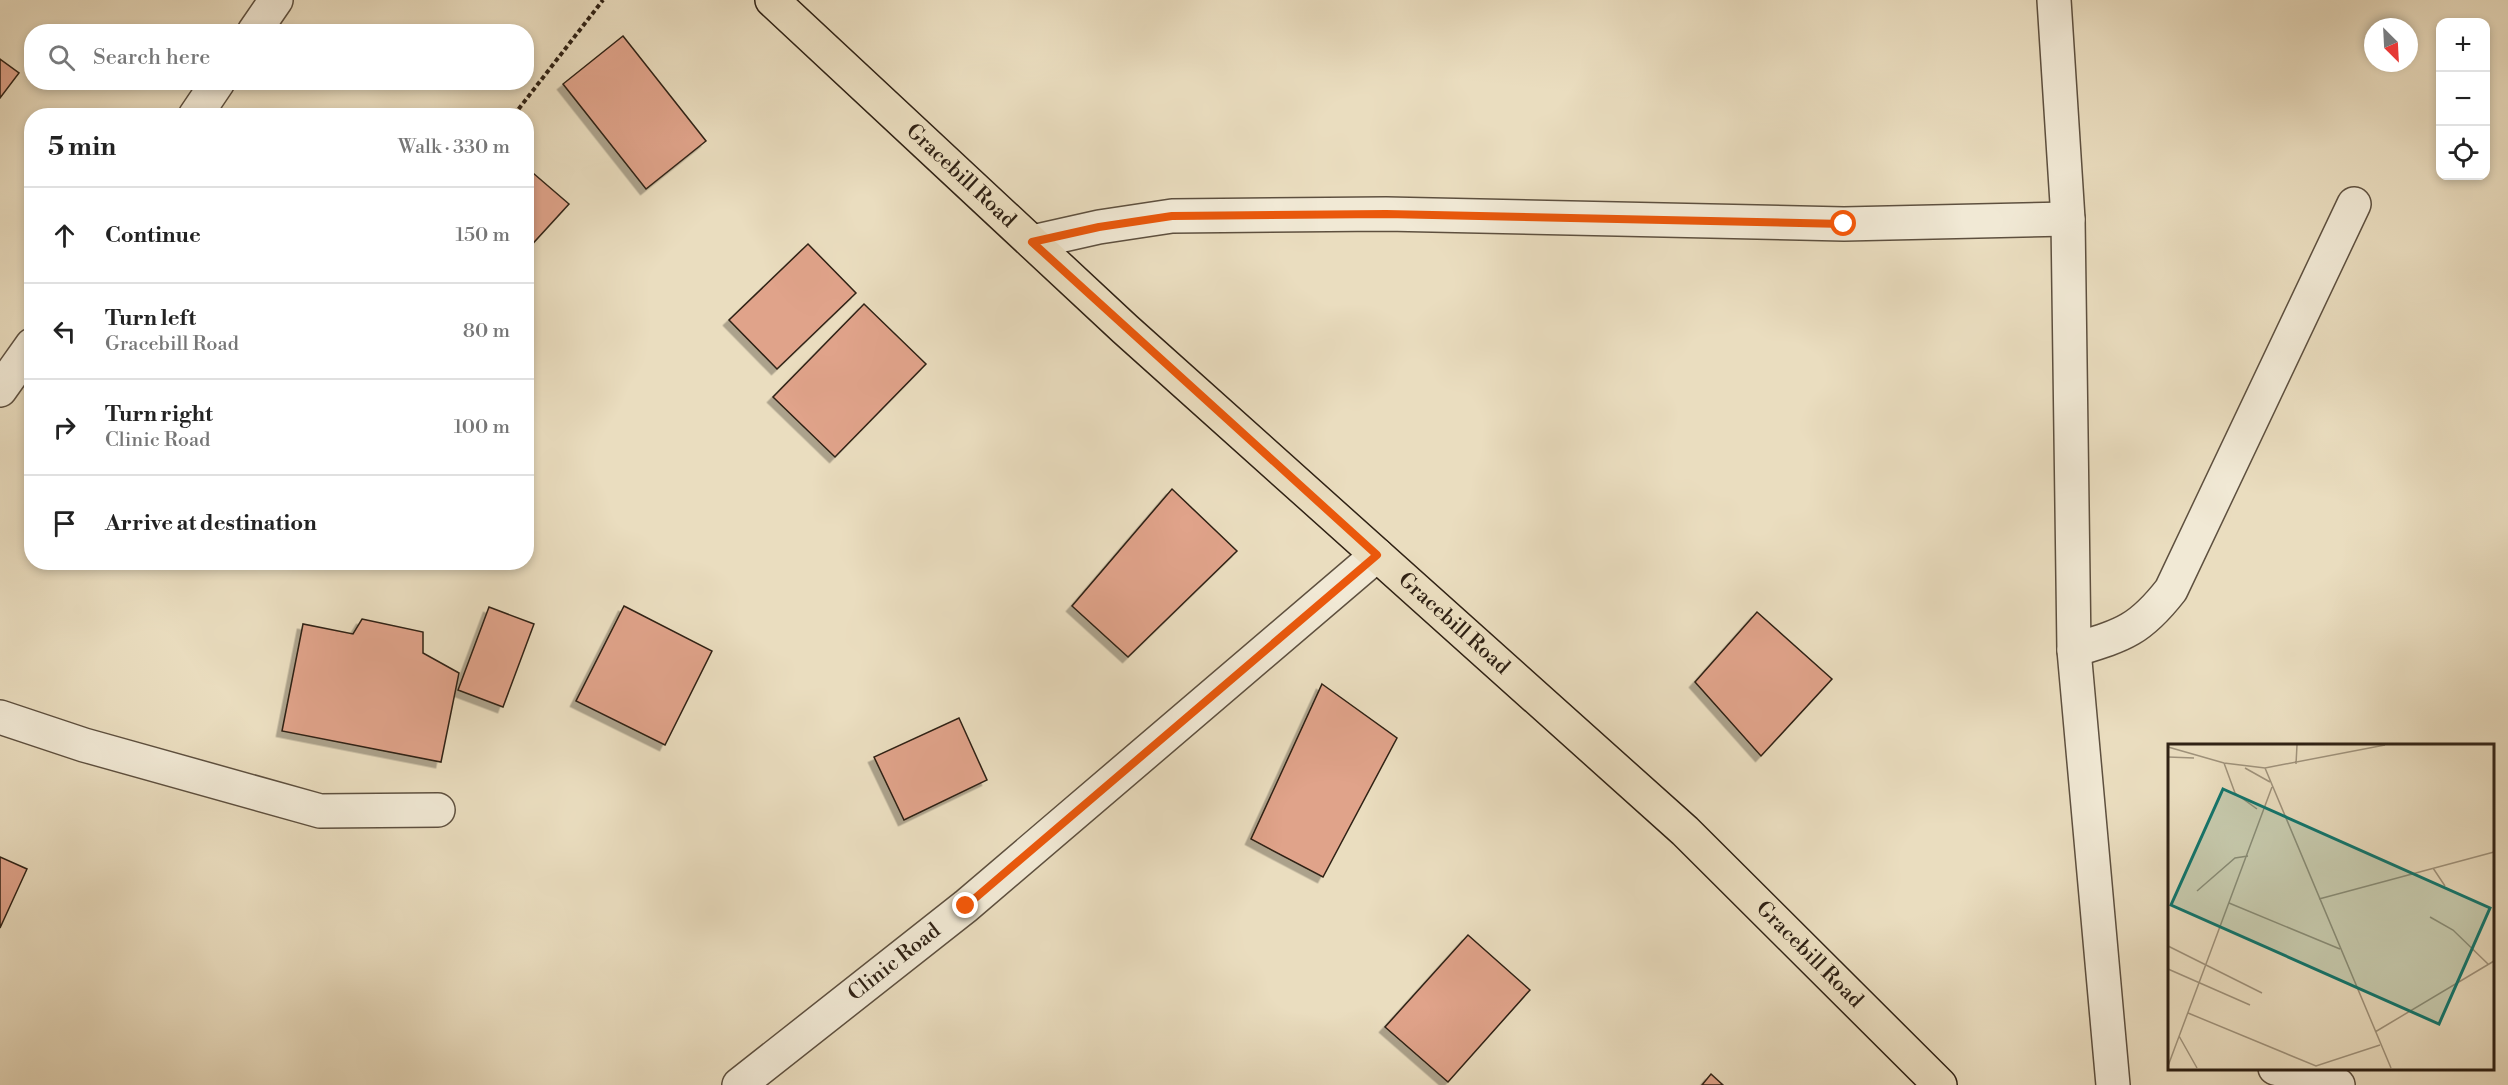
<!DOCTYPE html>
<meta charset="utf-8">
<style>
:root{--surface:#fff;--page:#f6f6f6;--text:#222;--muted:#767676;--line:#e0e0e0}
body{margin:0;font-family:"Libre Bodoni",serif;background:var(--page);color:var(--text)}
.controls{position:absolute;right:18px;top:18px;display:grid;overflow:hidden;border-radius:12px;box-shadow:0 3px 9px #0003}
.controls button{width:54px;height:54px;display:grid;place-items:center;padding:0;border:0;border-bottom:2px solid var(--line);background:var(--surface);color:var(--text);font:30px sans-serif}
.compass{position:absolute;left:2364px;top:18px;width:54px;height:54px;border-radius:50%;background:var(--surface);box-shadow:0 3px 9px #0003;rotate:156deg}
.stop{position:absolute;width:18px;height:18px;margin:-14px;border:4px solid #ea580c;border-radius:50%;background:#fff}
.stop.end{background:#ea580c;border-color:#fff;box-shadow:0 2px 6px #0008}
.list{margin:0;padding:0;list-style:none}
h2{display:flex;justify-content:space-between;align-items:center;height:78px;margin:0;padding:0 24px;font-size:26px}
h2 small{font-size:20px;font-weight:400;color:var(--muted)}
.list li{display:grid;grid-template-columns:39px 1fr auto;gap:18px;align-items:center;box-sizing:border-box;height:96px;padding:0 24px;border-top:2px solid var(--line)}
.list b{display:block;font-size:22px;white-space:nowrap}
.list p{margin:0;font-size:20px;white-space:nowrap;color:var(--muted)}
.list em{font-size:20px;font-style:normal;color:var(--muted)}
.icon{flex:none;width:33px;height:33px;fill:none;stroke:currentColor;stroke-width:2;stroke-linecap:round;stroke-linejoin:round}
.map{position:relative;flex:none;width:2508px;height:1085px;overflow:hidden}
.search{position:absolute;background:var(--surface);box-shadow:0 3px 9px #0003;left:24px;top:24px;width:510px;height:66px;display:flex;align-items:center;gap:15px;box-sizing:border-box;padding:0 21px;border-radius:24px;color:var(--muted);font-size:22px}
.panel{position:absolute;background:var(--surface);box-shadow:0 3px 9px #0003;left:24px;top:108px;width:510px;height:462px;border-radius:24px}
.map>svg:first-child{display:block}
.building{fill:#e0a38a;stroke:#2f2114;stroke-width:1.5;filter:url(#shadow)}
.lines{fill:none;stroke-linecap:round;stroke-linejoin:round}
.minor-casing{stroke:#5e503f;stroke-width:36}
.major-casing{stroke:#2f2114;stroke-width:36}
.path{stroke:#2f2114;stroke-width:4;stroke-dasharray:4.5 3;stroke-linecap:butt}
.minor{stroke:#f1e9d5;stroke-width:33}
.major{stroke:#eaddbf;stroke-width:33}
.route{stroke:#ea580c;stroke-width:8}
.labels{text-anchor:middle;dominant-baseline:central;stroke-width:4.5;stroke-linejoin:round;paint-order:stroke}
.street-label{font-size:21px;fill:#2f2114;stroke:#f1e9d5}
.inset-road{fill:none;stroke:#9f927b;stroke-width:1.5}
.view{fill:#0f766e;fill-opacity:0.15;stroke:#0f766e;stroke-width:3}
.inset-edge{fill:none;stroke:#2f2114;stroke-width:3}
</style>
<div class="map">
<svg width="2508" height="1085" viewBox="0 0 2508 1085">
<defs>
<filter id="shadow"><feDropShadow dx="-5.5" dy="5.5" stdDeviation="0" flood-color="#0004"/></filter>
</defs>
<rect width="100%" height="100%" fill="#eaddbf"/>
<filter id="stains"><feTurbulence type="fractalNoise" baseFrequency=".00333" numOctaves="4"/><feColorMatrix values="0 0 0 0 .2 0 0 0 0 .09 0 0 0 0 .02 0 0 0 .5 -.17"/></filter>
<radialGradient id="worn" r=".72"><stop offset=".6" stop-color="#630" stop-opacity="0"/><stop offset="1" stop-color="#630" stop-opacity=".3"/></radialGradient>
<!-- building -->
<g class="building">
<path d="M623,36L706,141L646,189L563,84Z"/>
<path d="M0,59L19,73L0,98Z"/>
<path d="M526,167L569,204L526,251Z"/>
<path d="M808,244L856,293L777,369L729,320Z"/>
<path d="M864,304L926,364L835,457L773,397Z"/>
<path d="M1172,489L1237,551L1128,657L1072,606Z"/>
<path d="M624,606L712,651L665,745L576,701Z"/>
<path d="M489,607L534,624L503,707L458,690Z"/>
<path d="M1757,612L1832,679L1761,756L1695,682Z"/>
<path d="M362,619L423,632V653L459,673L441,762L282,731L303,624L353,634Z"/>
<path d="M1322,684L1397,738L1323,877L1251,839Z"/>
<path d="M959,718L987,780L904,820L874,757Z"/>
<path d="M0,857L27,869L0,928Z"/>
<path d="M1468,935L1530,990L1448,1082L1385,1027Z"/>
<path d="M1711,1074L1723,1085H1702Z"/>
</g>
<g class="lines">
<defs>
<g id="minor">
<path d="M2054,0L2068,219L2074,650L2113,1085"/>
<path d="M254,32L276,0"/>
<path d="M195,116L218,82"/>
<path d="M1032,242L1099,227L1172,216L1386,214L1844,224L2068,219"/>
<path d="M0,390L32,345"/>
<path d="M2074,650C2123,635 2139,631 2171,590L2354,204"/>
<path d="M0,717L84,745L320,811L438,810"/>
<path d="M2275,1068L2338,1085"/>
<path id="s1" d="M739,1085L966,906L1377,555"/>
</g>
<g id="major">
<path id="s2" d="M772,0L1125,329L1685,831L1940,1085"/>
</g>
</defs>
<!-- minor casing -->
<use href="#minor" class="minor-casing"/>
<!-- major casing -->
<use href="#major" class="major-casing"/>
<!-- path -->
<path class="path" d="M514,115L603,0"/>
<!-- minor -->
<use href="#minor" class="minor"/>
<!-- major -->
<use href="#major" class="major"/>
</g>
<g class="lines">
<!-- route -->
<path class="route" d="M966,906L1377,555L1032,242L1099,227L1172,216L1386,214L1844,224"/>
</g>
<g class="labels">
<!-- street labels -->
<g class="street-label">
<text stroke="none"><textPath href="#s2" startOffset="258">Gracebill Road</textPath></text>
<text stroke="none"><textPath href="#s2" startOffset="924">Gracebill Road</textPath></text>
<text stroke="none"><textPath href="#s2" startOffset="1410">Gracebill Road</textPath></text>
<text stroke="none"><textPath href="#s1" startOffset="198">Clinic Road</textPath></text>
</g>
</g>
<!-- overview -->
<g transform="translate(2168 744)">
<rect width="326" height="326" fill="#eaddbf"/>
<path class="inset-road" d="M0,3L56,19L97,24L217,1M0,13L26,14M56,19L67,49L89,65M128,20L129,1M77,24L102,38M97,24L223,324M265,124L277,142M29,147L67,114L80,112M151,155L326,108M61,159L172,205M262,173L285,186L320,220M0,202L94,249M0,225L82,261M20,269L148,322L212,301M207,288L326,217M11,292L29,324M0,322L104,43"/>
<path class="view" d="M55,45L322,164L271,280L3,161Z"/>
<rect width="326" height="326" class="inset-edge"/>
</g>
<rect width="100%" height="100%" filter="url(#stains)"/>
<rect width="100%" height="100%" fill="url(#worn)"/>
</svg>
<div class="controls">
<button>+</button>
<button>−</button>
<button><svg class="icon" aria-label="locate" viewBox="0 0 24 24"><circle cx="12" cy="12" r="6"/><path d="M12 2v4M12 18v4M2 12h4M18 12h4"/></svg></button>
</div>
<svg class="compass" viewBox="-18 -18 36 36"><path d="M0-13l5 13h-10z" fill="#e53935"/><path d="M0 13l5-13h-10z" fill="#767676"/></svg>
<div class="stop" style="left:1844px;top:224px"></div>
<div class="stop end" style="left:966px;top:906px"></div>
<div class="search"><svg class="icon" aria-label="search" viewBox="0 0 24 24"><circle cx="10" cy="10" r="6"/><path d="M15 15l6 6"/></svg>Search here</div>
<section class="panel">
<h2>5 min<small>Walk · 330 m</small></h2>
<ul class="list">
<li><svg class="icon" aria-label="ahead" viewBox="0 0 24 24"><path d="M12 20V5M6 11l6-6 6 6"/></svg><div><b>Continue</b></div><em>150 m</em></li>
<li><svg class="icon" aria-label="left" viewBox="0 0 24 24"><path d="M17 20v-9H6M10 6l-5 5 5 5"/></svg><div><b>Turn left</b><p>Gracebill Road</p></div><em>80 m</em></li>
<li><svg class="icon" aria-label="right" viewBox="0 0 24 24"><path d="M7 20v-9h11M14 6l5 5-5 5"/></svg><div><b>Turn right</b><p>Clinic Road</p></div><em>100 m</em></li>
<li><svg class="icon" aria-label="arrive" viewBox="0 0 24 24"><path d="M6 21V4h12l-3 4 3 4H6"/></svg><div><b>Arrive at destination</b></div></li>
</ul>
</section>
</div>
